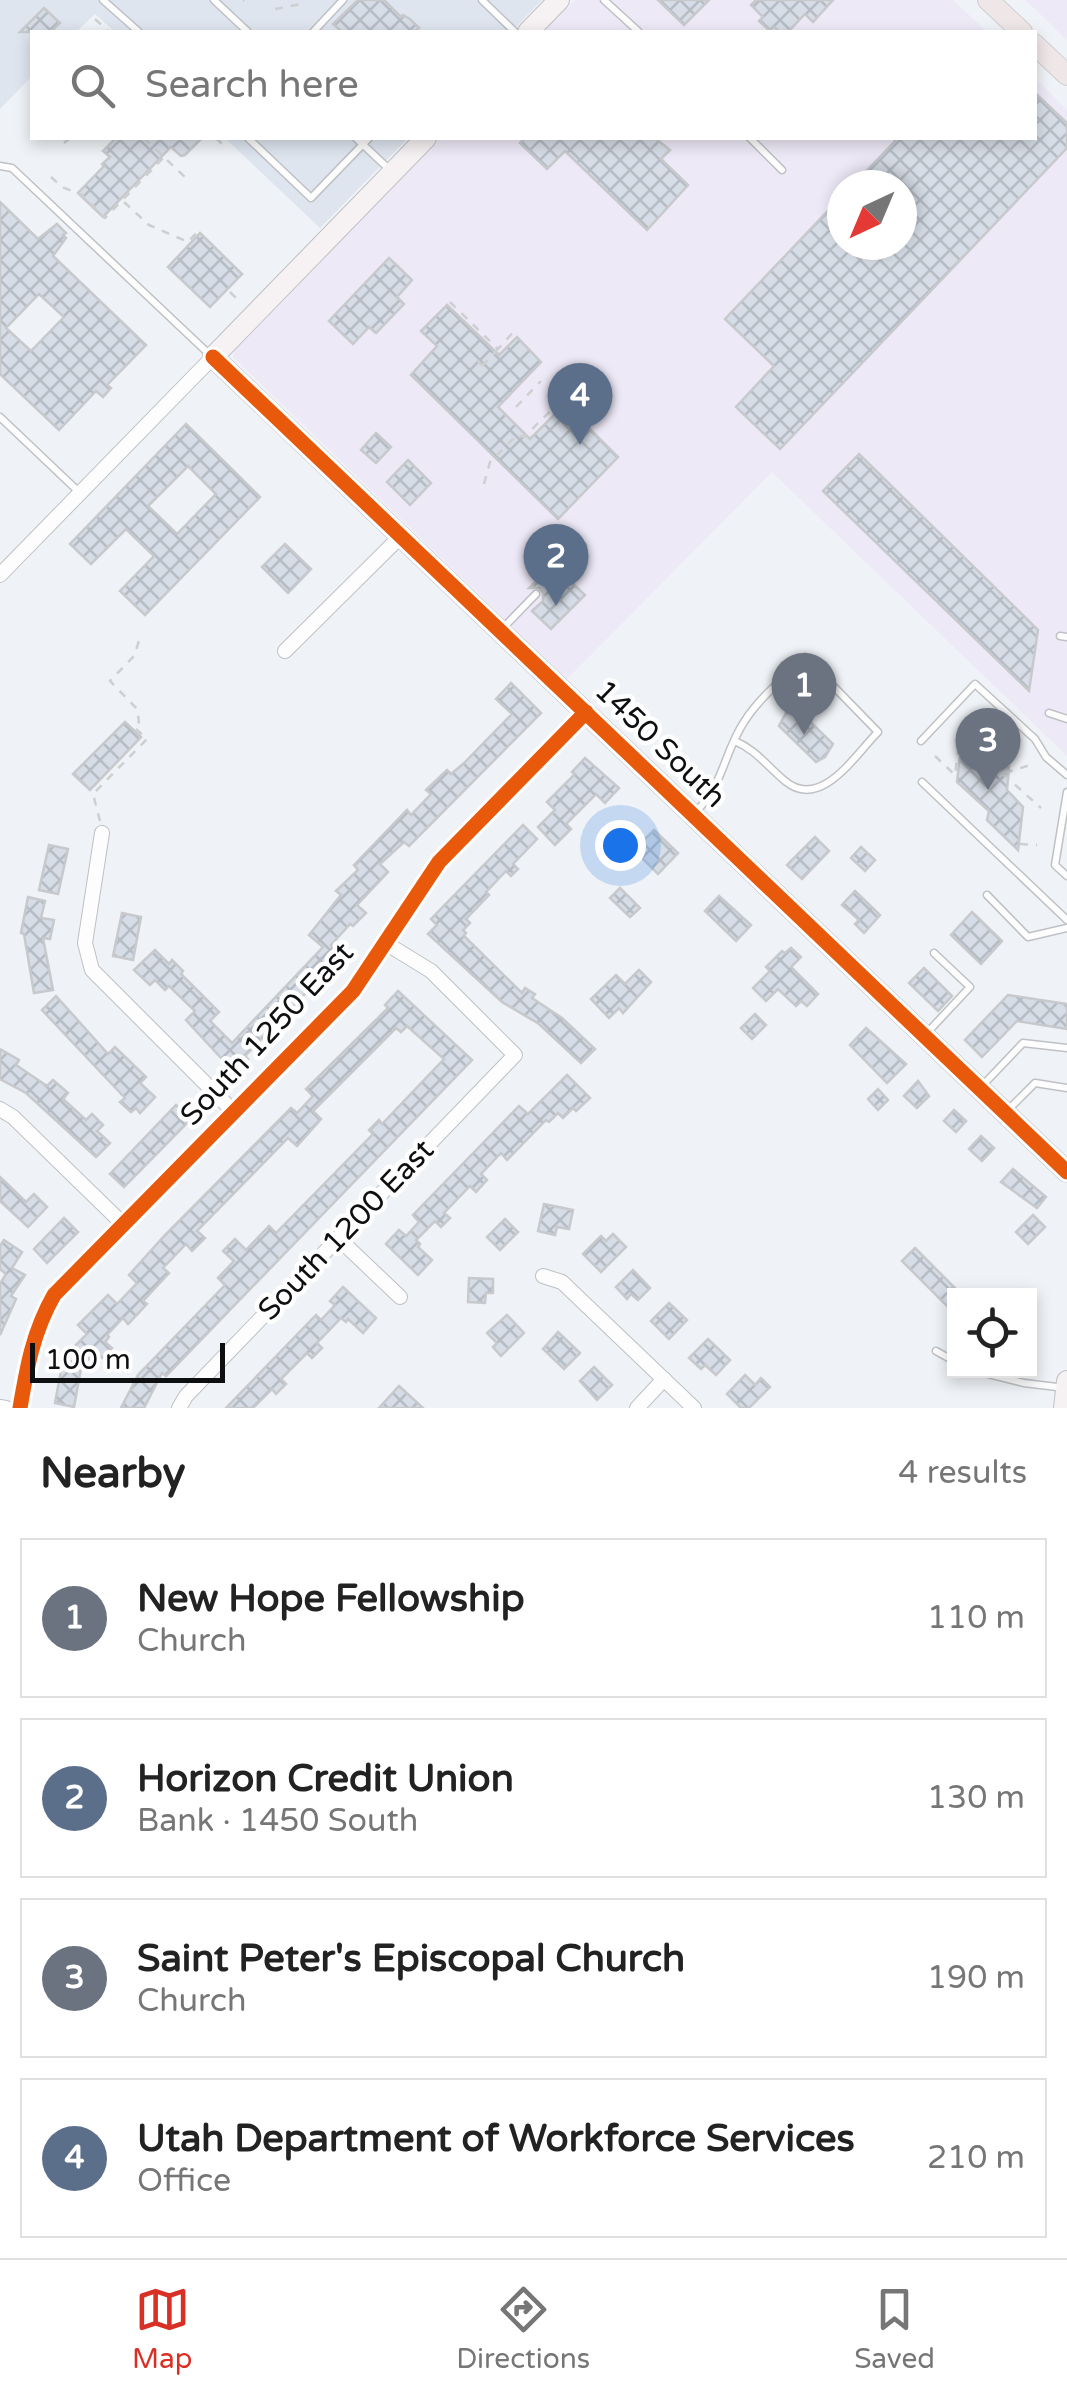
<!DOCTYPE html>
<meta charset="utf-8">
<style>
:root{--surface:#fff;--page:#f2f2f2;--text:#222;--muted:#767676;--line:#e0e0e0;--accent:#d93025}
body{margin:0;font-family:"Varela Round",sans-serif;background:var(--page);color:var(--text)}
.controls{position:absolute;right:30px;bottom:30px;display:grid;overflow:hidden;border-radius:0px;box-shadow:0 5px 15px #0003}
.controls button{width:90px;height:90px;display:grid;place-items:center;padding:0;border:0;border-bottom:2px solid var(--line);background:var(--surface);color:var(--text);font:50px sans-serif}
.compass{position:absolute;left:827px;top:170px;width:90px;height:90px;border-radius:50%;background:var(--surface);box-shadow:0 5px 15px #0003;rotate:224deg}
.scale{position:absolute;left:30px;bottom:25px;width:195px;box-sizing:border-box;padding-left:10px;border:5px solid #0e0f11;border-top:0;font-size:28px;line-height:35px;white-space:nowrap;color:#0e0f11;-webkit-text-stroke:8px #fefefe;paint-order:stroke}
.you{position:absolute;left:620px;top:845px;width:35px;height:35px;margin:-25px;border:8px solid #fff;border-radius:50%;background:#1a73e8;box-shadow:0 0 0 15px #1a73e833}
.badge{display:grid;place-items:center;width:65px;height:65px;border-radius:50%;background:var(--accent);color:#fff;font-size:32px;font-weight:700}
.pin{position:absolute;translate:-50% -82px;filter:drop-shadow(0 2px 5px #0008)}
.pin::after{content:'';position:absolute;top:52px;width:35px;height:30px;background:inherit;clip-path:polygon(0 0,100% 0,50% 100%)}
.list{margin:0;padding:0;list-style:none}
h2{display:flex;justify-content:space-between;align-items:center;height:130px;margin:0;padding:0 40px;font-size:42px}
h2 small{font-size:32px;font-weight:400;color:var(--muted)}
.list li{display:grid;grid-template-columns:65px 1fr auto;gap:30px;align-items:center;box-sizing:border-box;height:160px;margin:0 20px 20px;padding:0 20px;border:2px solid var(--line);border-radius:0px}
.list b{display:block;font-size:38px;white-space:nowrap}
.list p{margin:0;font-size:32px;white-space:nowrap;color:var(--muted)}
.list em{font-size:32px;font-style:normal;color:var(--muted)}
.icon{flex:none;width:55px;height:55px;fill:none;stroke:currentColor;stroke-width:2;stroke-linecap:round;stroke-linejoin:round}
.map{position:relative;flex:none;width:1067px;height:1408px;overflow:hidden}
.search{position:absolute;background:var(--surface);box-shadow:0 5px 15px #0003;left:30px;right:30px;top:30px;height:110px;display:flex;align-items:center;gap:25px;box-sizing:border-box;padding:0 35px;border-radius:0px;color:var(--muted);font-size:38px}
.sheet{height:850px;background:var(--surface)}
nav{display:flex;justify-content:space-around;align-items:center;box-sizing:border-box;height:140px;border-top:2px solid var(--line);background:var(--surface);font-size:28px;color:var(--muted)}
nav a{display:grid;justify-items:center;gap:5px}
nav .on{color:var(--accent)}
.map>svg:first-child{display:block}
.commercial{fill:#eee9f7;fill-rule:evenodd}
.built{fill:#dee5ef}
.building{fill:url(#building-cross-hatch);stroke:#c7c9cc;stroke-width:2.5;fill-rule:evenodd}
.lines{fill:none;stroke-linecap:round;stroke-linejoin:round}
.lane-casing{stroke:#bfc1c4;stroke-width:9}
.street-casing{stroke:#bfc1c4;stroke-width:16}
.secondary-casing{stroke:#bfc1c4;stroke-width:22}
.primary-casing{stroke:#cecfd1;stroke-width:22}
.path{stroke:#cecfd1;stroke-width:2.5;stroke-dasharray:8 8;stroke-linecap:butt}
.lane{stroke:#fdfdfe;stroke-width:6}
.street{stroke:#fdfdfe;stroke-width:14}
.secondary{stroke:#f6f1f3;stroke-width:20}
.primary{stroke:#efe6e8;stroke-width:20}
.cycleway-casing{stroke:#fefefe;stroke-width:21}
.cycleway{stroke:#e8590c;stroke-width:15}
.labels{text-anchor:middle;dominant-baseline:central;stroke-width:9;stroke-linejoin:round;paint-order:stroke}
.street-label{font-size:30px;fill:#0e0f11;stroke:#fefefe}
</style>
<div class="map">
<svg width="1067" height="1408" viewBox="0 0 1067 1408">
<defs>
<pattern id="building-cross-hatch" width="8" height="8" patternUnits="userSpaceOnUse" patternTransform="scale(2.5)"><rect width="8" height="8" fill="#d6dde6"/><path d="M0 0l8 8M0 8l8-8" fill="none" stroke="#b6bcc4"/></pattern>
</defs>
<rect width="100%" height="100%" fill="#eff2f6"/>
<!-- commercial -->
<g class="commercial">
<path d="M575,0H953L987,32H544Z"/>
<path d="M1025,0H1067V40L1033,7Z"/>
<path d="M1035,78L1067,110V756L772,472L567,679L233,357L235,350L441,138H1034ZM842,185H902V245H842Z"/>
</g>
<!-- built -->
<g class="built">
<path d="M0,0H542L511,32H115L95,14L76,32H32V76L0,109Z"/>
<path d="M225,138H408L320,228Z"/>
</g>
<!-- building -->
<g class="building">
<path d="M358,0H384L401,17L403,15L410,19L419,28L413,32H342L333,24Z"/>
<path d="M658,0H709L684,25Z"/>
<path d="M756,0H833L813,22L805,14L788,32H780L774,27L770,31L759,21L763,17L751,5Z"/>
<path d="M44,8L60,23L50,32H20Z"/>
<path d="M1034,92L1067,123V148L780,449L736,407L774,366L725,319L842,196V245H902V185H853L898,138H1034Z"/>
<path d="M116,138H202L185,155L181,156L171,147L103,217L78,193L104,166L102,164L110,157L103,151Z"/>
<path d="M525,138H655L670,150L661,159L688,185L647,230L565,151L547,169L520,143Z"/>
<path d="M0,202L38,239L57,224L66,233L63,235L66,238L53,256L146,345L107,385L111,388L103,397L96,391L59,430L0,374ZM39,294L64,317L31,351L6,328Z"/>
<path d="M200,233L242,274L210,307L168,267Z"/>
<path d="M389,258L412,280L397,297L404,304L376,333L369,327L353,344L329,321Z"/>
<path d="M447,305L499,355L517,337L541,362L498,407L530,439L565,404L618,457L558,519L411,375L437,346L421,331Z"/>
<path d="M186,424L260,497L145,615L120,591L154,556L126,529L91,564L70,544ZM188,466L216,494L177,534L148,506Z"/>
<path d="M376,433L391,447L376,463L361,450Z"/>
<path d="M859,454L1038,630L1029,691L823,491Z"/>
<path d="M408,460L431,483L410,505L387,482Z"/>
<path d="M285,544L311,569L288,593L262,567Z"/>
<path d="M542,575L546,587H556L566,577L585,595L551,629L532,611L543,601V593L539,588H529Z"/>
<path d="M511,683L541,713L409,846L404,842L380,864L388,872L357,905L366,913L353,926L350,924L331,945L337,950L320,969L325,973L245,1056L248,1059L234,1072L186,1020L195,1011L169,986L165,990L155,980L150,985L134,970L155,950L169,964L172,960L183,971L181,974L219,1012L210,1021L232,1043L323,947L309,935L341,895L336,891L358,870L354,865L407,810L411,815L431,794L426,790L447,770L451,774L463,764L512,714L496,699Z"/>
<path d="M796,708L833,744L825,757L816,762L779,726L787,711Z"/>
<path d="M125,722L141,737L90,790L73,774Z"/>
<path d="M962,736L998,772L1009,767L1007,790L1023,807L1018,850L987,820L989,811L957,782Z"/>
<path d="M585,758L619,788L605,803L596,794L566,824L571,829L555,845L538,827L555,810L547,802L575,774L572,772Z"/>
<path d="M523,825L537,839L513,864L518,869L511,876L506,871L486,892L489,895L466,919L470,923L463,930L466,933L464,936L522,993L525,988L535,994L532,998L562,1018L595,1049L581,1063L539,1024L502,1002L428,934L437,925L431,919Z"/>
<path d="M654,830L678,853L658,874L634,850Z"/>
<path d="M815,837L829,851L802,879L787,865Z"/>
<path d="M49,845L68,849L58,894L39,890Z"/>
<path d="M861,847L875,860L865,871L851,858Z"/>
<path d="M620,888L640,908L630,917L610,898Z"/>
<path d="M855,891L880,915L864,933L855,924L859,920L842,905Z"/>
<path d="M719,896L751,925L736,941L705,911Z"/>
<path d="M28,897L45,901L41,918L54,920L50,939L43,938L53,990L34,993L24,934L21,933Z"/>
<path d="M972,912L1002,941L981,964L951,935Z"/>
<path d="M122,913L141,917L133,960L113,956Z"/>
<path d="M791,948L801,957L791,967L818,994L807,1006L801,1001L796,1006L778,989L766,1001L753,988L770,971L766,967L782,951L785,953Z"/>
<path d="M924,968L952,996L938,1011L909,983Z"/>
<path d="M639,970L651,982L623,1013L619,1008L609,1018L591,999L616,975L625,984Z"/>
<path d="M398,991L472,1060L166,1376L162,1373L144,1408H121L138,1375L225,1285L218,1278L234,1261L223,1251L235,1239L246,1250L269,1226L276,1233L373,1134L369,1130L379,1120L382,1124L444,1059L407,1026L401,1032L396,1028L313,1111L321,1119L297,1146L288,1138L197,1231L205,1238L192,1251L186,1244L163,1268L169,1273L143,1301L147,1304L128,1324L123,1318L107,1335L109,1337L105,1342L112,1348L102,1358L95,1352L88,1360L74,1347L87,1334L78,1325L108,1295L117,1304L137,1283L129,1275L164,1236L291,1108L297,1113L313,1096L306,1089L388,1008L385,1005Z"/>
<path d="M1008,995L1067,1004V1029L1017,1021L982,1057L965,1040Z"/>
<path d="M56,996L108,1054L115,1047L146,1077L140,1083L155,1097L140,1113L136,1108L131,1112L120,1102L125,1098L42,1010Z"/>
<path d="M755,1014L766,1025L752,1039L741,1028Z"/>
<path d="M866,1028L906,1064L887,1083L850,1045Z"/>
<path d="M0,1049L19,1060L16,1065L47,1086L53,1080L68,1093L63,1099L86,1120L92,1114L103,1125L97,1131L110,1143L96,1157L26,1093L0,1079Z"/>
<path d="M567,1075L590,1098L576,1111L573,1108L563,1118L558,1113L549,1122L546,1120L507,1160L501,1153L481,1174L487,1180L476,1192L470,1186L444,1213L450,1218L441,1227L435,1221L416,1240L420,1244L418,1247L432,1260L418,1275L386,1244L399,1230L406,1236L419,1222L413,1215L519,1106L528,1114Z"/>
<path d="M918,1081L929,1096L917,1108L904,1096Z"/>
<path d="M878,1089L888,1100L878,1110L868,1099Z"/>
<path d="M176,1105L191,1119L124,1187L110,1174Z"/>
<path d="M954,1110L966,1121L956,1132L944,1121Z"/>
<path d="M981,1136L994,1148L982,1161L969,1149Z"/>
<path d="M1013,1169L1046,1197L1037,1208L1001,1182Z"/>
<path d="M0,1177L26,1202L34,1194L47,1207L28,1227L0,1201Z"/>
<path d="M544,1204L573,1210L569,1229L557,1227L555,1235L538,1231Z"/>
<path d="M1033,1215L1045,1227L1028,1244L1016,1232Z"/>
<path d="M64,1218L78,1232L47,1263L34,1249Z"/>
<path d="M505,1219L518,1232L500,1250L487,1237Z"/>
<path d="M613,1234L626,1247L601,1272L583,1254L601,1236L606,1241Z"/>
<path d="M4,1240L22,1252L12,1268L25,1275L11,1296L16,1299L0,1335V1284L6,1274L0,1269V1246Z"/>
<path d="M915,1248L963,1296H954V1313L902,1261Z"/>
<path d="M633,1270L650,1288L638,1300L631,1294L627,1299L616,1287Z"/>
<path d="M469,1278L493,1279V1293H486L485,1303L468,1302Z"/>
<path d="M343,1287L376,1318L363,1333L348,1319L346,1322L341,1318L317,1343L322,1348L312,1358L307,1353L281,1379L286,1384L276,1394L272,1389L253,1408H226L316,1315L321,1320L335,1305L330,1301Z"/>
<path d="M669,1303L687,1320L669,1339L651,1321Z"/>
<path d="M507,1315L524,1333L501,1356L493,1347L497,1343L487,1333Z"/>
<path d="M558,1332L580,1353L564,1369L543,1349Z"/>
<path d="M708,1339L730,1360L716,1375L705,1365L701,1369L689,1358Z"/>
<path d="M63,1360L82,1363L74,1407L55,1403Z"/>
<path d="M594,1367L612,1385L597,1400L580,1381Z"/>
<path d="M745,1375L755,1385L761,1378L770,1387L749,1408H741L727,1394Z"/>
<path d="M399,1386L423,1408H379Z"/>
</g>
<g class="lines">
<defs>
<g id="lane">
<path d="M103,0L139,32"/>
<path d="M214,0L248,32"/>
<path d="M482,0L515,32"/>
<path d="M604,0L639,32"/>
<path d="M313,32L343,0"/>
<path d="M248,138L311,198L369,138"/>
<path d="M356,138L391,171"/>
<path d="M750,138L782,170"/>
<path d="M0,166L12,168L209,354"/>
<path d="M0,417L79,492"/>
<path d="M549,581L583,546"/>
<path d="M502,629L536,594"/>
<path d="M1060,636L1067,637"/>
<path d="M1049,713L1067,719"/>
<path d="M921,741L975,684L1035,739L1046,757L1067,775"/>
<path d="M922,782L1067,920"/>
<path d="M1067,792L1055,865L1067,876"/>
<path d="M694,814C725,783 723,754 744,722C759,698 785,677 805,657L878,732C855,755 821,811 785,781C767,766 756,750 735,741"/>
<path d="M987,895L1028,937L1067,928"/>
<path d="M926,1034L970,987L934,953"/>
<path d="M982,1086L1023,1043L1067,1048"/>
<path d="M1009,1109L1035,1083L1067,1088"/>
<path d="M936,1351L954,1361"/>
<path d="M972,1370L1024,1383L1065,1388"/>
</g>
<g id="street">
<path d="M0,575L213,357"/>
<path d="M285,651L401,536"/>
<path d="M102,833L85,943L92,970L234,1112"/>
<path d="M0,1109L13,1117L124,1225"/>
<path d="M338,1238L400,1297"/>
<path d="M543,1276L562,1282L694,1408"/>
<path d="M0,1407L6,1408"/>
<path d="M20,1408C27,1367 33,1332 54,1295L353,991L439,862L586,712"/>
<path d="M179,1408L186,1396L515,1055L431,971L387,944"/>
<path d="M637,1408L664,1379"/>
</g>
<g id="secondary">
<path d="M528,32L559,0"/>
<path d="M426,138L213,357L1067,1172"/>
<path d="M1064,1408L1067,1381"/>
</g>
<g id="primary">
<path d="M988,0L1022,32"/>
<path d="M1034,44L1067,75"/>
</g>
</defs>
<!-- lane casing -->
<use href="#lane" class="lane-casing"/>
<!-- street casing -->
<use href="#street" class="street-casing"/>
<!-- secondary casing -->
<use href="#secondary" class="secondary-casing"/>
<!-- primary casing -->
<use href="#primary" class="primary-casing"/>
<!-- path -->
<g class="path">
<path d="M243,1L244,0"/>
<path d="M275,9L301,4"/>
<path d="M95,19L109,32"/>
<path d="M144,138L189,181"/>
<path d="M216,138L224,146"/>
<path d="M64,143L70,138"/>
<path d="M51,177L62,187L82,195L105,218L164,157"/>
<path d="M124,202L149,225L188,242L199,230"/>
<path d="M230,292L241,303"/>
<path d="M450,302L498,349L516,329"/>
<path d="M477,360L486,369"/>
<path d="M482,366L498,349"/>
<path d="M516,407L541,381"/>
<path d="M484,484L490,462L517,435L524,437L581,381"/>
<path d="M935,756L955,775L961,728"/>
<path d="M1005,773L1030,765"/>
<path d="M1003,774L1041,808"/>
<path d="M100,821L93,794L147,739L134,727L139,722L137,709L110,681L134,656L139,641"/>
<path d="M1020,844L1037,845"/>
</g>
<!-- lane -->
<use href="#lane" class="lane"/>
<!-- street -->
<use href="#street" class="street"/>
<!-- secondary -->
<use href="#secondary" class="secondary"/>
<!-- primary -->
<use href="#primary" class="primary"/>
<defs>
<g id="cycleway">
<path d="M213,357L1067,1172"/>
<path d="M20,1408C27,1367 33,1332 54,1295L353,991L439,862L586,712"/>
</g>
</defs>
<!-- cycleway casing -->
<use href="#cycleway" class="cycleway-casing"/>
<!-- cycleway -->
<use href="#cycleway" class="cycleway"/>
</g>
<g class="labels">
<!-- street labels -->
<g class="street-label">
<text transform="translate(660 744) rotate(44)">1450 South</text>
<text transform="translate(267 1034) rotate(-47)">South 1250 East</text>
<text transform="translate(346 1230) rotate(-46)">South 1200 East</text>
</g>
</g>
</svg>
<div class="controls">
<button><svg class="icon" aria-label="locate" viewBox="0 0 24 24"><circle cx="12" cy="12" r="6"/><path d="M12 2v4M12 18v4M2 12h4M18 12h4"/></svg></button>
</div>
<svg class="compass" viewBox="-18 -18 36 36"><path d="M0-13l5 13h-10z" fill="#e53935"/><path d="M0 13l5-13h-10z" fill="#767676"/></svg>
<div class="scale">100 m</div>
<div class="you"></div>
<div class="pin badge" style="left:804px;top:735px;background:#6b7280">1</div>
<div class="pin badge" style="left:556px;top:606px;background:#5c6f8a">2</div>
<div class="pin badge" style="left:988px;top:790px;background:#6b7280">3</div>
<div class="pin badge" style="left:580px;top:445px;background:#5c6f8a">4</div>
<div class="search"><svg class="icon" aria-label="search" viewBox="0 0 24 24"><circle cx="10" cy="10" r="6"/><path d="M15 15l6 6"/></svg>Search here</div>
</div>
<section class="sheet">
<h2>Nearby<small>4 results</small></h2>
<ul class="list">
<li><span class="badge" style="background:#6b7280">1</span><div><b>New Hope Fellowship</b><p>Church</p></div><em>110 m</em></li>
<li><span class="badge" style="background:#5c6f8a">2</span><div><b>Horizon Credit Union</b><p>Bank · 1450 South</p></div><em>130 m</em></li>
<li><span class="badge" style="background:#6b7280">3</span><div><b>Saint Peter's Episcopal Church</b><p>Church</p></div><em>190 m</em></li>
<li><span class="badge" style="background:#5c6f8a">4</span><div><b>Utah Department of Workforce Services</b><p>Office</p></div><em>210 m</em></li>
</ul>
</section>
<nav>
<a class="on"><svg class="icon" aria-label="map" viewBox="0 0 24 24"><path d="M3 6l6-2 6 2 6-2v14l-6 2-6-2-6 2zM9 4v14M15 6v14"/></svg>Map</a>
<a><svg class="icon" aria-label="directions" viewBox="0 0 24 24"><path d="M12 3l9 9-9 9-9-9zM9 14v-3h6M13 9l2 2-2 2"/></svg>Directions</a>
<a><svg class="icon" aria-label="saved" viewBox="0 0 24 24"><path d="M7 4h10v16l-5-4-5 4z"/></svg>Saved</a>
</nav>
